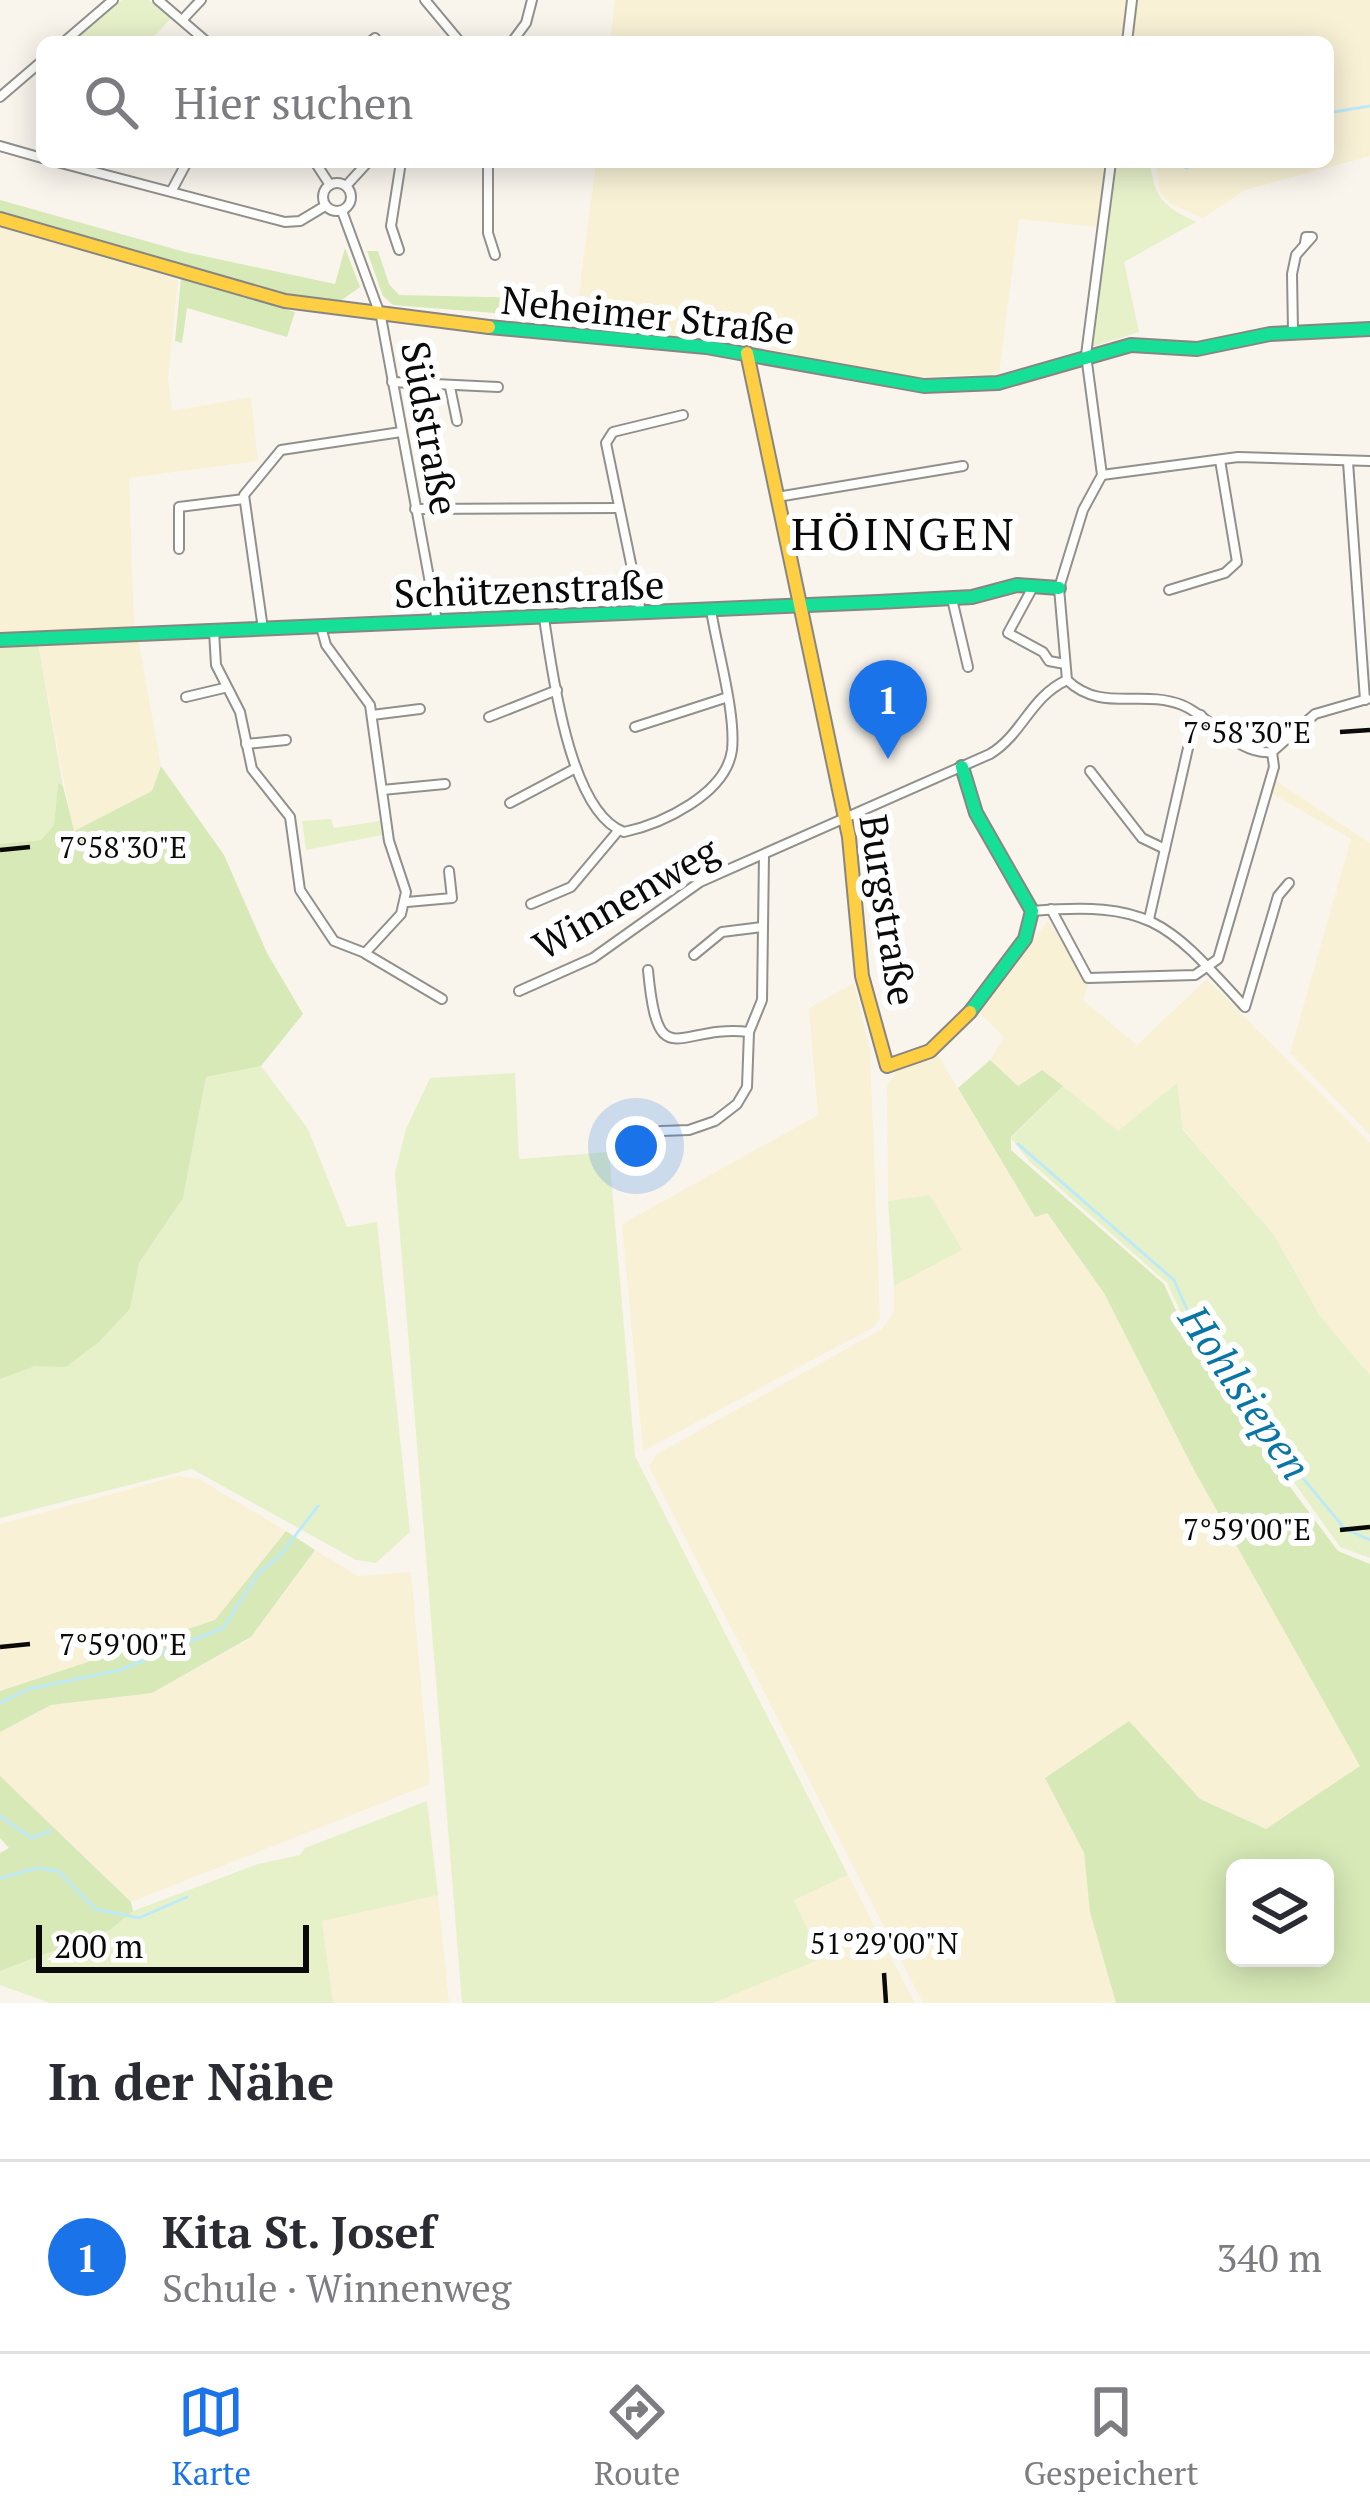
<!DOCTYPE html>
<html lang="de">
<meta charset="utf-8">
<style>
:root{--surface:#fff;--page:#f7f7f7;--text:#2b2b33;--muted:#7c7c81;--line:#e1e1e2;--accent:#1a73e8}
body{margin:0;font-family:"PT Serif",serif;background:var(--page);color:var(--text)}
.controls{position:absolute;right:36px;bottom:36px;display:grid;overflow:hidden;border-radius:18px;box-shadow:0 6px 30px #0003}
.controls button{width:108px;height:108px;display:grid;place-items:center;padding:0;border:0;border-bottom:3px solid var(--line);background:var(--surface);color:var(--text);font:60px sans-serif}
.scale{position:absolute;left:36px;bottom:30px;width:273px;box-sizing:border-box;padding-left:12px;border:6px solid #0a0a0a;border-top:0;font-size:33px;line-height:42px;white-space:nowrap;color:#0a0a0a;-webkit-text-stroke:9px #fff;paint-order:stroke}
.you{position:absolute;left:636px;top:1146px;width:42px;height:42px;margin:-30px;border:9px solid #fff;border-radius:50%;background:#1a73e8;box-shadow:0 0 0 18px #1a73e833}
.badge{display:grid;place-items:center;width:78px;height:78px;border-radius:50%;background:var(--accent);color:#fff;font-size:39px;font-weight:700}
.pin{position:absolute;translate:-50% -99px;filter:drop-shadow(0 3px 6px #0008)}
.pin::after{content:'';position:absolute;top:63px;width:42px;height:36px;background:inherit;clip-path:polygon(0 0,100% 0,50% 100%)}
.list{margin:0;padding:0;list-style:none}
h2{display:flex;justify-content:space-between;align-items:center;height:156px;margin:0;padding:0 48px;font-size:51px}
h2 small{font-size:39px;font-weight:400;color:var(--muted)}
.list li{display:grid;grid-template-columns:78px 1fr auto;gap:36px;align-items:center;box-sizing:border-box;height:192px;padding:0 48px;border-top:3px solid var(--line)}
.list b{display:block;font-size:45px;white-space:nowrap}
.list p{margin:0;font-size:39px;white-space:nowrap;color:var(--muted)}
.list em{font-size:39px;font-style:normal;color:var(--muted)}
.icon{flex:none;width:66px;height:66px;fill:none;stroke:currentColor;stroke-width:2;stroke-linecap:round;stroke-linejoin:round}
.map{position:relative;flex:none;width:1370px;height:2003px;overflow:hidden}
.search{position:absolute;background:var(--surface);box-shadow:0 6px 30px #0003;left:36px;right:36px;top:36px;height:132px;display:flex;align-items:center;gap:30px;box-sizing:border-box;padding:0 42px;border-radius:18px;color:var(--muted);font-size:45px}
.sheet{height:348px;background:var(--surface)}
nav{display:flex;justify-content:space-around;align-items:center;box-sizing:border-box;height:168px;border-top:3px solid var(--line);background:var(--surface);font-size:33px;color:var(--muted)}
nav a{display:grid;justify-items:center;gap:6px}
nav .on{color:var(--accent)}
.map>svg:first-child{display:block}
.farmland{fill:#f8f1d6}
.green{fill:#e6f1ca}
.forest{fill:#d7e9b7;fill-rule:evenodd}
.lines{fill:none;stroke-linecap:round;stroke-linejoin:round}
.stream{stroke:#beeaf8;stroke-width:3}
.street-casing{stroke:#92908c;stroke-width:12}
.fast-casing{stroke:#888683;stroke-width:16}
.slow-casing{stroke:#888683;stroke-width:16}
.street{stroke:#fefefc;stroke-width:8}
.fast{stroke:#16e098;stroke-width:12}
.slow{stroke:#ffcf43;stroke-width:12}
.ticks{fill:none;stroke:#0a0a0a;stroke-width:4.5}
.labels{text-anchor:middle;dominant-baseline:central;stroke-width:12;stroke-linejoin:round;paint-order:stroke}
.street-label{font-size:39px;fill:#0a0a0a;stroke:#fff}
.water-label{font-size:42px;font-style:italic;fill:#0974a6;stroke:#fff}
.quarter-label{font-size:45px;letter-spacing:3px;fill:#0a0a0a;stroke:#fff}
.ticks-label{font-size:30px;text-anchor:middle;fill:#0a0a0a;stroke:#fff;stroke-width:12;stroke-linejoin:round;paint-order:stroke}
</style>
<div class="map">
<svg width="1370" height="2003" viewBox="0 0 1370 2003">
<rect width="100%" height="100%" fill="#f9f5ed"/>
<!-- farmland -->
<g class="farmland">
<path d="M615,0H1127L1122,42H610Z"/>
<path d="M1138,0H1370V156L1245,190L1203,218L1171,204L1160,193L1156,162H1328V42H1129Z"/>
<path d="M596,162H1106L1098,227L1019,219L999,374L910,377L758,347L575,323Z"/>
<path d="M0,225L178,280L168,378L172,411L251,397L258,461L129,478L134,626L126,630L0,635Z"/>
<path d="M131,639L139,643L161,766L153,791L73,831L38,643Z"/>
<path d="M1276,781L1370,843V1135L1290,1053L1351,839L1269,792Z"/>
<path d="M1048,921L1089,983L1083,1000L1137,1045L1207,979L1370,1143V1375L1320,1316L1274,1235L1183,1129L1176,1084L1118,1131L1042,1070L1018,1086L990,1060L1004,1038L974,1006Z"/>
<path d="M854,983L870,1050L880,1318L874,1327L643,1451L622,1224L818,1115L809,1008Z"/>
<path d="M936,1052L1034,1216L1046,1213L1104,1293L1193,1468L1361,1767L1266,1829L1200,1799L1129,1721L1045,1778L1084,1853L1090,1912L1116,2003H923L649,1467L657,1454L882,1329L894,1312V1286L961,1250L930,1195L888,1201L887,1086L896,1072Z"/>
<path d="M178,1476L199,1479L286,1531L215,1620L0,1691V1524Z"/>
<path d="M315,1550L358,1576L411,1572L430,1784L131,1902L0,1776V1732L51,1705L152,1693L251,1638Z"/>
<path d="M848,1875L915,2003H713L820,1959L794,1900Z"/>
<path d="M438,1895L449,2003H333L322,1920Z"/>
</g>
<!-- green -->
<g class="green">
<path d="M122,0H148L173,16L149,42H73Z"/>
<path d="M1115,162H1150C1154,199 1164,206 1196,222L1124,262L1139,332L1092,347Z"/>
<path d="M38,643L63,786L58,784L54,825L41,840L0,844V644Z"/>
<path d="M331,819L334,828L380,821L382,835L306,850L302,821Z"/>
<path d="M261,1066L308,1129L347,1227L377,1222L410,1532L376,1563L356,1560L192,1469L0,1518V1379L100,1341L130,1309L139,1263L183,1198L206,1077Z"/>
<path d="M515,1073L519,1159L609,1152L635,1456L848,1875L794,1900L821,1959L713,2003H462L395,1173L406,1129L430,1078Z"/>
<path d="M1177,1083L1183,1130L1274,1235L1320,1316L1370,1375V1558L1340,1547L1196,1345L1167,1283L1030,1162L1011,1138L1063,1086L1118,1131Z"/>
<path d="M930,1195L962,1250L894,1286L888,1201Z"/>
<path d="M427,1801L438,1895L322,1921L333,2003H50L0,1985V1971L110,1930L133,1911L258,1864L300,1855L305,1848Z"/>
</g>
<!-- forest -->
<g class="forest">
<path d="M0,200L185,252L335,284L345,248L360,287L339,302L280,294L0,215Z"/>
<path d="M367,251H378L389,284L399,295L570,299L569,319L393,305L383,296Z"/>
<path d="M181,278L295,312L287,337L187,308L182,343L175,341Z"/>
<path d="M161,766L224,855L267,953L303,1014L261,1066L206,1077L183,1198L139,1263L130,1309L100,1341L66,1367L35,1366L0,1379V844L41,840L54,825L58,783L63,786L74,831L152,791Z"/>
<path d="M990,1060L1018,1086L1042,1070L1063,1086L1011,1137V1150L1164,1284L1192,1346L1285,1480L1338,1551L1370,1564V2003H1116L1090,1912L1084,1853L1045,1778L1129,1721L1200,1799L1266,1829L1360,1766L1193,1468L1104,1293L1047,1213L1035,1217L958,1088ZM1235,1868H1325V1958H1235Z"/>
<path d="M286,1531L315,1550L251,1637L152,1693L51,1705L0,1732V1691L215,1620Z"/>
<path d="M0,1776L131,1902L133,1911L110,1930L0,1971V1853L9,1848L0,1838Z"/>
</g>
<g class="lines">
<!-- stream -->
<g class="stream">
<path d="M1328,113L1370,106"/>
<path d="M1186,168L1199,162"/>
<path d="M1018,1144L1174,1280L1202,1343L1247,1379L1297,1471L1345,1529L1370,1540"/>
<path d="M0,1703L29,1689L120,1670L223,1628L258,1574L281,1554L318,1506"/>
<path d="M0,1816L31,1838L51,1831"/>
<path d="M0,1878L37,1868L58,1871L95,1909L139,1918L187,1897"/>
</g>
<defs>
<g id="street">
<path d="M158,0L207,42"/>
<path d="M425,0L460,42"/>
<path d="M184,18L201,0"/>
<path d="M64,42L113,0"/>
<path d="M370,42L375,38"/>
<path d="M512,42L526,23L532,0"/>
<path d="M1127,42L1132,0"/>
<path d="M0,97L42,61"/>
<path d="M0,146L42,158"/>
<path d="M57,162L285,222L300,221L325,206"/>
<path d="M315,162L330,185"/>
<path d="M488,162V233L495,255"/>
<path d="M1111,162L1086,355L1102,475L1083,510L1059,588L1067,680C1101,713 1142,689 1182,705C1211,717 1239,756 1272,752"/>
<circle cx="337" cy="197" r="14"/>
<path d="M346,186L368,162"/>
<path d="M172,190L187,162"/>
<path d="M342,211L381,317L437,621"/>
<path d="M399,250L391,226L401,162"/>
<path d="M1293,331L1292,274L1296,255L1312,237H1306L1305,243"/>
<path d="M392,382L498,387"/>
<path d="M450,387L457,421"/>
<path d="M1348,462L1365,700"/>
<path d="M1102,475L1238,457L1370,461"/>
<path d="M777,497L963,466"/>
<path d="M415,509L619,508"/>
<path d="M179,549V507L244,499"/>
<path d="M1033,587L1008,633L1043,652L1049,661L1065,664"/>
<path d="M1169,590L1225,573L1237,562L1220,460"/>
<path d="M952,599L968,667"/>
<path d="M641,612L606,443L613,432L683,415"/>
<path d="M544,618C552,670 569,812 624,832C662,824 726,794 732,750C736,713 717,649 711,610"/>
<path d="M263,629L244,495L281,450L401,432"/>
<path d="M214,631L216,665L240,712L252,769L290,817L300,890L334,941L365,953L401,914L406,892L389,841L370,705L326,645L321,627"/>
<path d="M186,697L224,688"/>
<path d="M372,715L420,709"/>
<path d="M489,717L557,690"/>
<path d="M635,727L725,698"/>
<path d="M246,744L286,740"/>
<path d="M1272,752L1315,714L1367,699"/>
<path d="M1090,771L1142,838L1165,849"/>
<path d="M382,790L445,784"/>
<path d="M510,803L576,768"/>
<path d="M407,902L452,898L449,871"/>
<path d="M531,904L571,887L618,831"/>
<path d="M1051,909L1088,978L1195,975L1218,959L1274,767L1272,752"/>
<path d="M1032,911C1152,901 1167,922 1245,1007L1278,896L1289,883"/>
<path d="M1149,919L1191,735L1201,715"/>
<path d="M366,954L442,999"/>
<path d="M694,955L722,932L762,927"/>
<path d="M648,970C658,1079 678,1023 749,1032"/>
<path d="M519,991L593,958L700,882L990,754C1023,734 1030,697 1067,680"/>
<path d="M661,1131L689,1130L715,1121L737,1104L747,1087L749,1032L762,1000L764,855"/>
</g>
<g id="fast">
<path d="M489,327L706,347L924,386L998,383L1131,345L1197,349L1270,334L1370,329"/>
<path d="M0,640L878,602L972,597L1017,585L1059,588"/>
<path d="M962,767L976,813L1032,911L1025,939L970,1012"/>
</g>
<g id="slow">
<path d="M0,219L285,301L489,327"/>
<path d="M747,353L849,837L862,976L887,1066L930,1051L970,1012"/>
</g>
</defs>
<!-- street casing -->
<use href="#street" class="street-casing"/>
<!-- fast casing -->
<use href="#fast" class="fast-casing"/>
<!-- slow casing -->
<use href="#slow" class="slow-casing"/>
<!-- street -->
<use href="#street" class="street"/>
<!-- fast -->
<use href="#fast" class="fast"/>
<!-- slow -->
<use href="#slow" class="slow"/>
</g>
<!-- ticks -->
<path class="ticks" d="M1340,732L1370,730M0,850L30,847M1340,1530L1370,1527M0,1647L30,1644M884,1973L886,2003"/>
<g class="labels">
<!-- street labels -->
<g class="street-label">
<text transform="translate(648 314) rotate(6)">Neheimer Straße</text>
<text transform="translate(431 428) rotate(80)">Südstraße</text>
<text transform="translate(529 588) rotate(-2)">Schützenstraße</text>
<text transform="translate(625 897) rotate(-30)">Winnenweg</text>
<text transform="translate(889 910) rotate(81)">Burgstraße</text>
</g>
<!-- water labels -->
<g class="water-label">
<text transform="translate(1246 1392) rotate(56)">Hohlsiepen</text>
</g>
<!-- quarter labels -->
<g class="quarter-label">
<text x="904" y="533">HÖINGEN</text>
</g>
</g>
<g class="ticks-label">
<text x="1247" y="743">7°58'30"E</text>
<text x="123" y="858">7°58'30"E</text>
<text x="1247" y="1540">7°59'00"E</text>
<text x="123" y="1655">7°59'00"E</text>
<text x="884" y="1954">51°29'00"N</text>
</g>
</svg>
<div class="controls">
<button><svg class="icon" aria-label="layers" viewBox="0 0 24 24"><path d="M12 4l9 5-9 5-9-5zM3 14l9 5 9-5"/></svg></button>
</div>
<div class="scale">200 m</div>
<div class="you"></div>
<div class="pin badge" style="left:888px;top:759px">1</div>
<div class="search"><svg class="icon" aria-label="search" viewBox="0 0 24 24"><circle cx="10" cy="10" r="6"/><path d="M15 15l6 6"/></svg>Hier suchen</div>
</div>
<section class="sheet">
<h2>In der Nähe<small></small></h2>
<ul class="list">
<li><span class="badge">1</span><div><b>Kita St. Josef</b><p>Schule · Winnenweg</p></div><em>340 m</em></li>
</ul>
</section>
<nav>
<a class="on"><svg class="icon" aria-label="map" viewBox="0 0 24 24"><path d="M3 6l6-2 6 2 6-2v14l-6 2-6-2-6 2zM9 4v14M15 6v14"/></svg>Karte</a>
<a><svg class="icon" aria-label="directions" viewBox="0 0 24 24"><path d="M12 3l9 9-9 9-9-9zM9 14v-3h6M13 9l2 2-2 2"/></svg>Route</a>
<a><svg class="icon" aria-label="saved" viewBox="0 0 24 24"><path d="M7 4h10v16l-5-4-5 4z"/></svg>Gespeichert</a>
</nav>
